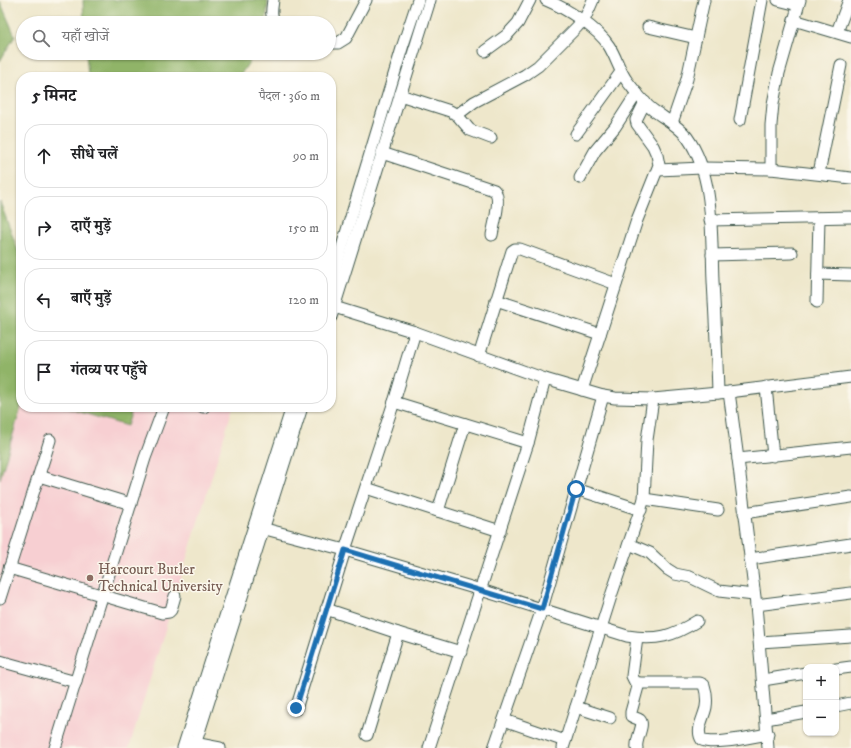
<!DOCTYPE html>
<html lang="hi">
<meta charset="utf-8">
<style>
:root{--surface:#fff;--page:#f6f6f6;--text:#202124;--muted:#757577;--line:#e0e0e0}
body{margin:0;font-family:"IM FELL DW Pica","Noto Serif Devanagari",serif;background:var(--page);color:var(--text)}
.controls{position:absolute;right:12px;bottom:12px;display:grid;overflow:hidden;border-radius:8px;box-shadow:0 1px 3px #0004}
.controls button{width:36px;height:36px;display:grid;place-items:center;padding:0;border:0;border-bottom:1px solid var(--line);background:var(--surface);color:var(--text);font:20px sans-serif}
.stop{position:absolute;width:12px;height:12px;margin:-9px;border:3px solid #1f6fb2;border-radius:50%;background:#fff}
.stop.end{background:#1f6fb2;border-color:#fff;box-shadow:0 1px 4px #0008}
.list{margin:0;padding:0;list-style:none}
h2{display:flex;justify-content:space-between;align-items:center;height:52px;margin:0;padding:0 16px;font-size:17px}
h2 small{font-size:13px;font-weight:400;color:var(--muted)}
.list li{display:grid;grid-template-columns:26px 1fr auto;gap:12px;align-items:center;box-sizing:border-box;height:64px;margin:0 8px 8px;padding:0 8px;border:1px solid var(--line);border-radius:16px}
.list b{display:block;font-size:15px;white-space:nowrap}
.list em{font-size:13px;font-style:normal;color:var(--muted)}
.icon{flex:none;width:22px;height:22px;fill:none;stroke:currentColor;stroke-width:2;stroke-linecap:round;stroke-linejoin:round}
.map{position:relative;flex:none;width:851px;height:748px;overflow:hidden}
.search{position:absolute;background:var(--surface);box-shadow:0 1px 3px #0004;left:16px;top:16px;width:320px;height:44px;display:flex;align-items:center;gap:10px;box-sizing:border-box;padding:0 14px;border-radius:22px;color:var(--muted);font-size:15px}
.panel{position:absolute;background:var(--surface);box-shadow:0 1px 3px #0004;left:16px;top:72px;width:320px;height:340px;border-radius:16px}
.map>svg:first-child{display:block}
.built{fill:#f7cfd2}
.forest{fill:#90b468;stroke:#58784e}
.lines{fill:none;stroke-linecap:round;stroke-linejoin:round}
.minor-casing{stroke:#3e564b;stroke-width:13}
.minor{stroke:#fff;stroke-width:11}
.route{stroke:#1f6fb2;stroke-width:5}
.education-dot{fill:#8d6e63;stroke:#fbf7ec;stroke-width:1.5}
.labels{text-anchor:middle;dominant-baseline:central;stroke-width:3;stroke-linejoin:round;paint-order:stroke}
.education-label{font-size:15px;fill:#785e54;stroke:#fbf7ec;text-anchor:start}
</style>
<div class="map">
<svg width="851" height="748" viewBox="0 0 851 748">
<rect width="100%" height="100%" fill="#fbf7ec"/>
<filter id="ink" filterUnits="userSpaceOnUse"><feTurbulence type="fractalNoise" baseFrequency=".025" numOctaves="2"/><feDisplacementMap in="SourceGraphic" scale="8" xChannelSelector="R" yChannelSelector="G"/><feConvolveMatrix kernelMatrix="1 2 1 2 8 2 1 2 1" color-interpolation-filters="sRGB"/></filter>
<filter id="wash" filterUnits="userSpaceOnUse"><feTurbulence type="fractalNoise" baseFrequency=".012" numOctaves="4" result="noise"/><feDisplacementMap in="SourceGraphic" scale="16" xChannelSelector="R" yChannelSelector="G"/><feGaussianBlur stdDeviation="0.9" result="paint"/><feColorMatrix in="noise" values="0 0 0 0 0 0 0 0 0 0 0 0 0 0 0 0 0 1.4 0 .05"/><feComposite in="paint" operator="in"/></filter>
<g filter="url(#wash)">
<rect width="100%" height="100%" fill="#eee7cb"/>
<!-- built -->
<path class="built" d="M0,315L21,323V407H233L129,748H0Z"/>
<!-- forest -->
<g class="forest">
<path d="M83,0H268L266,23H84Z"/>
<path d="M0,1L15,36L0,61Z"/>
<path d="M86,53H255L239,77H88Z"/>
<path d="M0,202L21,259V407L0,479Z"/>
<path d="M63,407H133L127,426Z"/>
</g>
</g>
<g filter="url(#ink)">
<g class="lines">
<defs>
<g id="minor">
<path d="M273,0C272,8 270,16 275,23"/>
<path d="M546,0C565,8 598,28 609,46C616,57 619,70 627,81C635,91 643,103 653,110C665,119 678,125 687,137C715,176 711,235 713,281C715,318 717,356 718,393"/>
<path d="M778,0L798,5"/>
<path d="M794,20L851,37"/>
<path d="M648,27L696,38"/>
<path d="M837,32L849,0"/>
<path d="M329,43H338L346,38L366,0"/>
<path d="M485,51L507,35L518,23L530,0"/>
<path d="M400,95L450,111L457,115L470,130L491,138"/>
<path d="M457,115L474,102L525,75L538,66L577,27L586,16L593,0"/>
<path d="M740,120L762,0"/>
<path d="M672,123L687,79L704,0"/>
<path d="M576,134L621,72"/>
<path d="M382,153L494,190C502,197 494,224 492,235"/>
<path d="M771,169V125L773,104L779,73L800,0"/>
<path d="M658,170L702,168L771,169L851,178"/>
<path d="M819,173L841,65"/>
<path d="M580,178L595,151L615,127L637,93"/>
<path d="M710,220L851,217"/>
<path d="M712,255L792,253"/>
<path d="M818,274L851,275"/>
<path d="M331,283L403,45L418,0"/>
<path d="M496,300L600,334"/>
<path d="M817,302L819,218"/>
<path d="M331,306L415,332L545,379L603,396L615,398L653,399L729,392L851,377"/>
<path d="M331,317L430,0"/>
<path d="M479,356L512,251L515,249H520L616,284"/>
<path d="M766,387L773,456"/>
<path d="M582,390L637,220L659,165L657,155L653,146L637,124L636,120L645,102"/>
<path d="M729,392L738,459L756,605L768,748"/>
<path d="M394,402L528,443"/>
<path d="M203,407H204"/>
<path d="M738,459L851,447"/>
<path d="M39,476L131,504"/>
<path d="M366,488L500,531"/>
<path d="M576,489L641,510"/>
<path d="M644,499L718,510"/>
<path d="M438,511L465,424"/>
<path d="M744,513L851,497"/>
<path d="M254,526L345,550L481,590L627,636C657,641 673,636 697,621"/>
<path d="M629,544L650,553L667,569L675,574L690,577L719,591L754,595"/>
<path d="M750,559L851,544"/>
<path d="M9,568L162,613L169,612L171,610L175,596"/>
<path d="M0,598L50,440"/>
<path d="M756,605L851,593"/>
<path d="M326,609L398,633L461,652"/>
<path d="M637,638L632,676L635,682L639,683H700L704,685C706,691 707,700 706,707C704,718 695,730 702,740C714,746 754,736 768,734"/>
<path d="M760,642L851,636"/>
<path d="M0,661L76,682"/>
<path d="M836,669L851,667"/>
<path d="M763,680L806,673"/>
<path d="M836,706L851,703"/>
<path d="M576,707L610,718"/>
<path d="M296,709L345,550L394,402L415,332"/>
<path d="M766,719L806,712"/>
<path d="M504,720L565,741"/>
<path d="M367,735L398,633"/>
<path d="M189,742L220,748"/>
<path d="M55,748L145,458L164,407"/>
<path d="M183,748L292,407"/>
<path d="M194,748L302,407"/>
<path d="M429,748L528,443L545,379"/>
<path d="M494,748L542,609L603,396"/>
<path d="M563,748L612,593L644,499L647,440L653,399"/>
<path d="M637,748C635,740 645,725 640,720C637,718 634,718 631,716V712L639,683"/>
</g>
</defs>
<!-- minor casing -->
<use href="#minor" class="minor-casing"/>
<!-- minor -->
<use href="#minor" class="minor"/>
</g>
</g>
<g class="lines" filter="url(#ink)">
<!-- route -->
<path class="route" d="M296,708L345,550L542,609L576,489"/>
</g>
<!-- markers -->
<circle class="education-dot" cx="90" cy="578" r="4"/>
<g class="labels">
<!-- education labels -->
<g class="education-label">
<text x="98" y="569">Harcourt Butler<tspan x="98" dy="17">Technical University</tspan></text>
</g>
</g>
</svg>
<div class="controls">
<button>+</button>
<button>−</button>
</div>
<div class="stop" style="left:576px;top:489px"></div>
<div class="stop end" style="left:296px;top:708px"></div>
<div class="search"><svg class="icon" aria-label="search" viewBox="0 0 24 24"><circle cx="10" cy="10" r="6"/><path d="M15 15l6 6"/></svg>यहाँ खोजें</div>
<section class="panel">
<h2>5 मिनट<small>पैदल · 360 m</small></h2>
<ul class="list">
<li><svg class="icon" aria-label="ahead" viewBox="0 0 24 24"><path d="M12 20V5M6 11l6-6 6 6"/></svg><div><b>सीधे चलें</b></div><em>90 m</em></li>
<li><svg class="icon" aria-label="right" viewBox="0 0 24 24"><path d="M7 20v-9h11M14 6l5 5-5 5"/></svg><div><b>दाएँ मुड़ें</b></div><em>150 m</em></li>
<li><svg class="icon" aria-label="left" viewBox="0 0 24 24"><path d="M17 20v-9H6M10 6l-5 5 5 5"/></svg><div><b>बाएँ मुड़ें</b></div><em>120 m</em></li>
<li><svg class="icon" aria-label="arrive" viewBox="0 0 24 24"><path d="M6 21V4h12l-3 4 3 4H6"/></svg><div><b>गंतव्य पर पहुँचे</b></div></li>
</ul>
</section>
</div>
